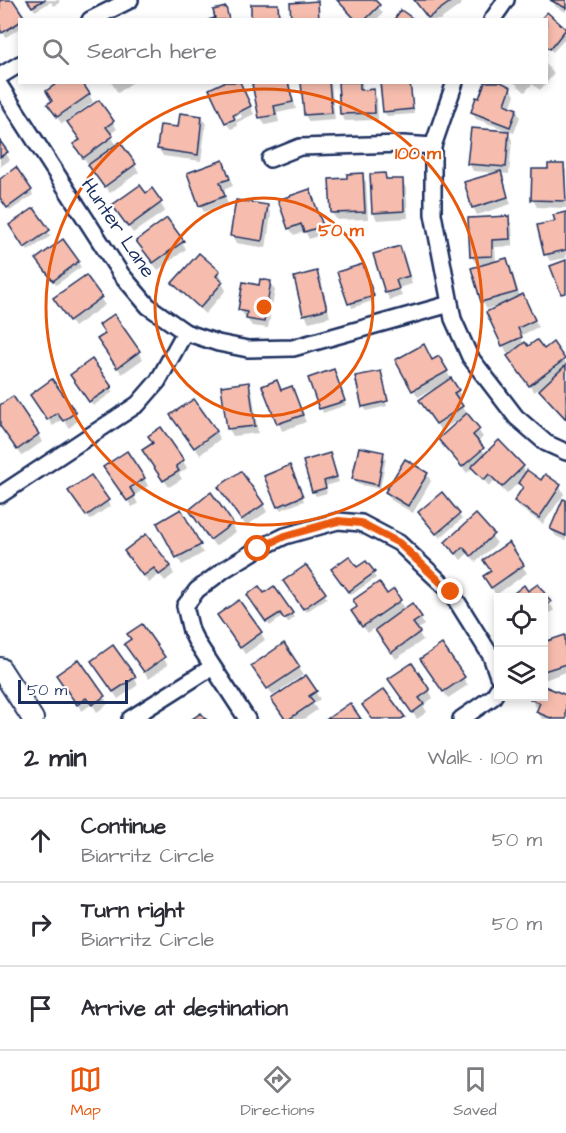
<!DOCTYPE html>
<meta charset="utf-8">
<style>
:root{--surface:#fff;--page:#f2f2f3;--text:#2b2b33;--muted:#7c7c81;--line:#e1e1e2;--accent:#ea580c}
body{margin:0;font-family:"Architects Daughter",sans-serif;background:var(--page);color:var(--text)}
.controls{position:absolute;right:18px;bottom:18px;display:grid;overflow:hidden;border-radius:0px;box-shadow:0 3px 9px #0003}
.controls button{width:54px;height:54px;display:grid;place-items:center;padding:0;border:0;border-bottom:2px solid var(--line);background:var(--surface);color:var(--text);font:30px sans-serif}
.scale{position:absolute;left:18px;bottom:15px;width:110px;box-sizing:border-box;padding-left:6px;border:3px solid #1b2f5e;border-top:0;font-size:16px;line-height:21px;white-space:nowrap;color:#1b2f5e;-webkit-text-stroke:4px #fff;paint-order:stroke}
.stop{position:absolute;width:18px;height:18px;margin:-14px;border:4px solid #ea580c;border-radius:50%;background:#fff}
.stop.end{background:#ea580c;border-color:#fff;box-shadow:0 2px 6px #0008}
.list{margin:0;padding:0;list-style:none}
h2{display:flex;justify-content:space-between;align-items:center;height:78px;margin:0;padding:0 24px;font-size:26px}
h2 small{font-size:20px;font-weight:400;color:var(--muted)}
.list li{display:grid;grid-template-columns:39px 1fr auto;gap:18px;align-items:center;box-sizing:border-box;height:84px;padding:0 24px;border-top:2px solid var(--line)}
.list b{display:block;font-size:22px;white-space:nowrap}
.list p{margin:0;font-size:20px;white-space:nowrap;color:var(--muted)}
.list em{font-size:20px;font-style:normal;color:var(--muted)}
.icon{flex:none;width:33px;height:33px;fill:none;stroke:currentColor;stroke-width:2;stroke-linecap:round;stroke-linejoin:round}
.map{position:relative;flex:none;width:566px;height:719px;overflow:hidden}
.search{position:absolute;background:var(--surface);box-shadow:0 3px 9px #0003;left:18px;right:18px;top:18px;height:66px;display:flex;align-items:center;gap:15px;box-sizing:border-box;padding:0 21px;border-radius:0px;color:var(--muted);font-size:22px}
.sheet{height:330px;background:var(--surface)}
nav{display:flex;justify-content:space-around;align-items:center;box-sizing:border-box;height:84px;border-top:2px solid var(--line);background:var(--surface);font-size:16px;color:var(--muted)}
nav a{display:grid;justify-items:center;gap:3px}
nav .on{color:var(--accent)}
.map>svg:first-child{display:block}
.shadow{fill:#0003}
.building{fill:#f6bdae;stroke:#1b2f5e;stroke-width:1.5}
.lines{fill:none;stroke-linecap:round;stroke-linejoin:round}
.minor-casing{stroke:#1b2f5e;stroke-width:20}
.tertiary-casing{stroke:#1b2f5e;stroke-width:24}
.minor{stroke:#fff;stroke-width:15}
.tertiary{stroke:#fff;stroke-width:20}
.route{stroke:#ea580c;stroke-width:8}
.ring{fill:none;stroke:#e8590c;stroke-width:3}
.labels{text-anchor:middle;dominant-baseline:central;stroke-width:4.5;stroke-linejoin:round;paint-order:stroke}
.street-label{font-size:20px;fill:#1b2f5e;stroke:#fff}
.centre{fill:#e8590c;stroke:#fff;stroke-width:3}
.ring-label{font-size:18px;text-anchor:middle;font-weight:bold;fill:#e8590c;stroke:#fff;stroke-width:4.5;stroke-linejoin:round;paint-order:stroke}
</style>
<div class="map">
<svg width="566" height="719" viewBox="0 0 566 719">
<rect width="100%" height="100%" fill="#fff"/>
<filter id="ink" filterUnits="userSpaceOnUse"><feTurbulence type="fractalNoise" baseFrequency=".0167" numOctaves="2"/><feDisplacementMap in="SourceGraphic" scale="12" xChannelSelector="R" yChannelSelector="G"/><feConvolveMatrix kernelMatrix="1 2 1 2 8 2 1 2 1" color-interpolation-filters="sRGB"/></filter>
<g filter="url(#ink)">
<!-- shadow -->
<g class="shadow">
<path d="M3,0H11L24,20H20V28L6,37L0,27V2Z"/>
<path d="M28,0H59L60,3L54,6L51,2L35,11Z"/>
<path d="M337,0H373L383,13L376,20H354Z"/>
<path d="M416,0H459L462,4L440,20H429Z"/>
<path d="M552,0H566V12L556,7Z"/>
<path d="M277,5L280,10V20H253Z"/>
<path d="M547,14L566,32V38L553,52L546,46Z"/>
<path d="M546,64L554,74L540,90L532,84L525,92L514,82H546Z"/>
<path d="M111,82H133L118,93Z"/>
<path d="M239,82L254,114L236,123L238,126L231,129L227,124L242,117L241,114L226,121Z"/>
<path d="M266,82H289L296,109L277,113L279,122L265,125L261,118L254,85Z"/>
<path d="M302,82H331L335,120L309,122L305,115Z"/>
<path d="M340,82H362L363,91H373L377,98L378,120L345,121L341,114Z"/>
<path d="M410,82L414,114L387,116L384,112L381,83Z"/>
<path d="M510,88L515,95L510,108L516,110L520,117L514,133L476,119L472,112Z"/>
<path d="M89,94L93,102L62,124L53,112Z"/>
<path d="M99,102L117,129L110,134L117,146L120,144L139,172L110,193L79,152L81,141Z"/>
<path d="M201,117L206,124L201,161L163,156L159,149Z"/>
<path d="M508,133L512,140L509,174L500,173L511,204L477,215L473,207L499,173L473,171L469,163Z"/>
<path d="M0,144L10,160L0,167Z"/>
<path d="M563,166L566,170V208L537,207L533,200L550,171Z"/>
<path d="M226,169L233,186L223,190L228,204L204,212L200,205Z"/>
<path d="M362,175L366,182L368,219L337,220L332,213L330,181L348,180Z"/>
<path d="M385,175L388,181L402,180L406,188L408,218L377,220L373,212Z"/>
<path d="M0,180L31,191L33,195L10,211L0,197Z"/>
<path d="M152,190L165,211L133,233L118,213Z"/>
<path d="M309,191L326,233L309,239L305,231L294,235L289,228Z"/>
<path d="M267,206L271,214L266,248L236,243L232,235Z"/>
<path d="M34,210L51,236L28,251L13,230Z"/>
<path d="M566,214V258L550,261L546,254L556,222Z"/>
<path d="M508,218L512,225L513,246L495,247L496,263L507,260L511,267L520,297L527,303L538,327L520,336L524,345L528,349L543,351L552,344L566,363V420L546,398L541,391L545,385L534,392L513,364L517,349L507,353L488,313L499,307V305L487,309L482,301L488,264H476L472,257L470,220Z"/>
<path d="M63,241L81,267L56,285L41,264Z"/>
<path d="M182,242L186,249L158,270L142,249Z"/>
<path d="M399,248L404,255L412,284L399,288L402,296L390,300L386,293Z"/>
<path d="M365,270L375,300L352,308L339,273Z"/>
<path d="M219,272L223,280L221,282L226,290L205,314L179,290L174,283Z"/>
<path d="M316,273L321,280L330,317L309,322L305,315Z"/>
<path d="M85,277L105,305L74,327L59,306Z"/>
<path d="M270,283L275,290L268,328L252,326L240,310L260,286Z"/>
<path d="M106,335L138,352L143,359L122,374L103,347Z"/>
<path d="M439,358L462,398L458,400L483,437L477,443L486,455L523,467L526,473L541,482L560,486L564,494L543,524L520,508L515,501L523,489L519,482L507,494L494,481L489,486L473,468L467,473L444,446L440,439L465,417L463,416L441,431L425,407L434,391L433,389L418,397L397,360L432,362Z"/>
<path d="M380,375L387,406L366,411L364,406Z"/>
<path d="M336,376L346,405L323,413L310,379Z"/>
<path d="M75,380L110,388L113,392L93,406Z"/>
<path d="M248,384L252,391L258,433L233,436L229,429Z"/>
<path d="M264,387L281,392L291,388L306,422L282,431Z"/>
<path d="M194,401L220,439L200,455L177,423Z"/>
<path d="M36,403L75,413L79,420L69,428L63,419L53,426Z"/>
<path d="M0,407L38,434L42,442L22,456L0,425Z"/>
<path d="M383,453L386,458L380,489L357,484L354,479Z"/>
<path d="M330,455L339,482L325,486L327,493L316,496L313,492Z"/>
<path d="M148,458L183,461L187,468L179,474L182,479L169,487Z"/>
<path d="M292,472L304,501L281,510L278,506Z"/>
<path d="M427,474L431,481L413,513L391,500L387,492Z"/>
<path d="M110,475L144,478L148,486L134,496L138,504L132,507Z"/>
<path d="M91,477L110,506L90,520L73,496Z"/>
<path d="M224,494L263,504L267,512L246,526Z"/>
<path d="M211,495L236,532L215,546L195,517Z"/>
<path d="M566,502V541L556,536L551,529Z"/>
<path d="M180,511L203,553L182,565L159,524Z"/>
<path d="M459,515L462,519L440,538L422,517Z"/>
<path d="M475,516L497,543L476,562L468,553L461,560L447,542Z"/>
<path d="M508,544L527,573L496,595L489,584L492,572Z"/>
<path d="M126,552L170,566L174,574L165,581L159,574L149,583Z"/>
<path d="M366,563L376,578L351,595L336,574L357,569Z"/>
<path d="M288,586L324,594L327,598L306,612Z"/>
<path d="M538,586L554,610L544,617V598L528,593Z"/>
<path d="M393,591L405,610L420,617L424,625L417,630L423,640L396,659L375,628L368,633L357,619Z"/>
<path d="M251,600L292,614L294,618L288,623L283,616L270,626Z"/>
<path d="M223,623L261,633L265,640L245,654Z"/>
<path d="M141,626L168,665L149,679L130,652Z"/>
<path d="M564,637L566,640V672L544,680V643Z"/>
<path d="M97,667L134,677L138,685L118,699Z"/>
<path d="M299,667L303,675L273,695L257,674Z"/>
<path d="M426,667L463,678L468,685L448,698Z"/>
<path d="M62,683L104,697L108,704L97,712L92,704L82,711Z"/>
<path d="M394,687L429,690L433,698L423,705L427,712L417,719Z"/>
<path d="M544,687L566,696V719H542L538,712L540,708L535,706L531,699L544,696Z"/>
<path d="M315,692L320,699L313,704L317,710L304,719H286L278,707Z"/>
</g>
<!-- building -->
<g class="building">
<path d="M0,0H13L25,18L20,20V22L2,33L0,29Z"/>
<path d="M27,0H44L32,7Z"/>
<path d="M337,0H375L380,5L365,20H356Z"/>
<path d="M414,0H453L428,18Z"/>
<path d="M550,0H566V8Z"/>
<path d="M318,1L319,20H291L290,3Z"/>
<path d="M251,4H278L279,20H251Z"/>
<path d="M226,7L229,20H208L215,18L213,10Z"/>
<path d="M401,10L415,20H397L395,18Z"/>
<path d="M547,12L566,29L550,49L546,46V20H540Z"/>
<path d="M59,82H82L90,94L57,117L47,104L52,101L46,91Z"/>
<path d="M224,82H240L251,106L233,115L235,119L225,123L209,89Z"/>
<path d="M259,82H288L293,102L274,106L276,115L259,118L252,84Z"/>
<path d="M301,82H329L332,113L304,115Z"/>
<path d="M338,82H360V90L374,89L375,113L340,114Z"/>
<path d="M380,82H410L413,109L383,112Z"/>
<path d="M485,82H501L511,87L505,104L517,109L510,127L471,112L476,97L479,98Z"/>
<path d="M99,100L114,121L106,127L113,136L83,158L73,144L80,140L67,122Z"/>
<path d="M180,113L202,116L198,155L157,149L160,125L178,127Z"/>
<path d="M471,128L509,131L506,167L467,164Z"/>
<path d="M0,141L8,152L0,157Z"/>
<path d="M120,142L136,164L104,187L88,165Z"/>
<path d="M223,160L230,179L220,182L225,196L199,206L187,173Z"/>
<path d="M548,164H564L566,201L531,200L532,169H548Z"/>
<path d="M16,167L32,190L7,208L0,198V179Z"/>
<path d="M501,171L508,197L472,208L464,182Z"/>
<path d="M363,173L365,212L331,213L329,179L347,178V174Z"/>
<path d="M385,173L386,179H403L404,211L372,213L370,174Z"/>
<path d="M140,185L146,193L152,188L162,202L128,227L112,205Z"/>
<path d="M310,189L323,226L304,232L301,224L288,229L278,200Z"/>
<path d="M236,200L268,205L262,241L230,236Z"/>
<path d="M34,208L50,230L24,248L9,225Z"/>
<path d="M566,212V250L544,255L537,225L555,221L553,215Z"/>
<path d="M509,216L510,239L492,240V256L470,257L468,218Z"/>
<path d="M167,218L184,241L153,263L136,241Z"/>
<path d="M63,239L79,261L53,281L36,259Z"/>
<path d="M400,246L409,276L396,280L399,289L385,293L373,254Z"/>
<path d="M199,253L220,271L216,276L223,282L200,308L172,283Z"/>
<path d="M507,258L517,292L481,302L471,268Z"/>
<path d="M566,260V293L561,294L550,266Z"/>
<path d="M363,264L374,296L348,304L337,272Z"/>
<path d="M317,271L327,309L303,315L294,277Z"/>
<path d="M86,275L102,297L69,321L53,298Z"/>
<path d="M260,279L271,281L264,322L246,319L247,312L238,310L243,282L259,285Z"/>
<path d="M523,294L535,320L518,328L522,337L502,346L486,312Z"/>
<path d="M114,314L140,351L117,368L97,339L105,334L99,325Z"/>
<path d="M537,340L544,349L553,342L565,359L529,386L507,356L525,342L528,346Z"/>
<path d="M424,344L432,360L439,356L448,371L412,391L395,360Z"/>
<path d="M92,359L112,387L89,402L70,375Z"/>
<path d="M566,365V419L539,390Z"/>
<path d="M334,369L345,401L319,409L308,378Z"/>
<path d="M381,371L388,401L362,407L355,376Z"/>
<path d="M451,378L459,390L454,393L463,406L436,424L419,400Z"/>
<path d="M52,379L76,412L63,421L57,413L47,420L30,395Z"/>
<path d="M277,380L281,390L292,386L303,415L277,424L262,386Z"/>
<path d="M249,382L255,426L227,429L221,386Z"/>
<path d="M13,396L39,434L17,450L0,426V405Z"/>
<path d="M194,399L217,431L194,448L170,415Z"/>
<path d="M467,413L480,429L473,435L484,448L462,467L438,439Z"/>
<path d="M161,427L184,460L176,466L179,471L163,481L142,450L153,443L148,436Z"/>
<path d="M499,440L524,466L502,487L489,474L484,480L471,467Z"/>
<path d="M359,447L384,452L378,485L352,479Z"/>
<path d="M127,451L145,478L130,488L135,496L127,501L103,467Z"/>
<path d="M330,453L337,477L324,481L326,488L312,492L303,461Z"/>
<path d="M405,459L428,473L408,506L385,492Z"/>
<path d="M290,465L303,496L277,507L264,476Z"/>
<path d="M527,470L541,480L545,474L561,485L539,518L514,501L523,487L518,483Z"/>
<path d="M241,471L264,504L241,520L218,487Z"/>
<path d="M91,475L109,500L86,516L68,491Z"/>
<path d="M211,492L233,523L210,540L189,510Z"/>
<path d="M442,492L460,514L436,534L418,512Z"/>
<path d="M563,499L566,500V536L550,529Z"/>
<path d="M181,509L201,545L176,558L157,523Z"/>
<path d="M476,514L494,534L471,556L463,547L456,554L445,542Z"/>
<path d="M146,534L171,566L159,575L154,568L143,576L124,551Z"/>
<path d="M509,542L524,565L491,588L483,576L491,571L483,560Z"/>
<path d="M349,556L357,567L366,561L375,572L348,592L331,569Z"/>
<path d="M306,565L326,593L303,609L283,581Z"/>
<path d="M379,582L387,594L394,589L401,600L362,627L351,611L357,607L353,600Z"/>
<path d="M538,584L551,602L544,607V598H508L524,585L528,591Z"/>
<path d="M259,586L264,593L274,586L293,613L284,619L280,613L266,622L247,595Z"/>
<path d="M239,600L262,632L240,648L217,615Z"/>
<path d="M412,603L422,617L413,623L420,632L391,653L375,630Z"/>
<path d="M142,624L165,657L144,672L124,644L131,639L127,634Z"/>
<path d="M565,635L566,664L544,671V642Z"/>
<path d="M284,643L300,667L267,689L251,666Z"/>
<path d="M442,644L465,677L443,692L420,659Z"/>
<path d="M113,645L136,677L113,692L91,661Z"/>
<path d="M79,659L105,696L92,705L86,698L77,705L56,675Z"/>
<path d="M412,663L430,690L419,698L424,704L412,713L388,679Z"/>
<path d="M306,675L317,691L309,696L314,702L289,719H285L271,699Z"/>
<path d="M544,686L566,695V719H553L536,712L540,703L530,699V696H544Z"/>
<path d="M384,689L405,717L401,719H372L362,705Z"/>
<path d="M350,703L361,719H327Z"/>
<path d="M201,713L206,719H192Z"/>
</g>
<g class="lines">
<defs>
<g id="minor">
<path d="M90,20L130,0"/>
<path d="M492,20L506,0"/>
<path d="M0,76L20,64"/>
<path d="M455,82L433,146V214L453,319L470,357L516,417L546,443L566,452"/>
<path d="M0,86L121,274L148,306L185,332L218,343L248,349L293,348L450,304"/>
<path d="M270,159L300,147L403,144L433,146"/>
<path d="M0,495L138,404L158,381L185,332"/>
<path d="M130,719L212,667"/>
<path d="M247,719L196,641L191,631L185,606L197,590L225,569L258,549L285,536L338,521L361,523L399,543L451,592L491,656L498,676"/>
<path d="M461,719L493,697L498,689"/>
</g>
<path id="tertiary" d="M0,668L33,719"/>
</defs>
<!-- minor casing -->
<use href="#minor" class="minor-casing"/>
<!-- tertiary casing -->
<use href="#tertiary" class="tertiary-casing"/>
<!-- minor -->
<use href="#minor" class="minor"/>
<!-- tertiary -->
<use href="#tertiary" class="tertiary"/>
</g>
</g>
<g class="lines" filter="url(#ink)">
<!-- route -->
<path class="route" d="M258,549L285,536L338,521L361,523L399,543L451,592"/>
</g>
<!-- distance rings -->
<g class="ring">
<circle cx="264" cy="307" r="109"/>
<circle cx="264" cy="307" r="218"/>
</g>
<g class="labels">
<!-- street labels -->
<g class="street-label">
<text transform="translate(118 228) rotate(56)">Hunter Lane</text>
</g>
</g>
<circle cx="264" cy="307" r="9" class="centre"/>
<g class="ring-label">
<text x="418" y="159">100 m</text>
<text x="341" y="236">50 m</text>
</g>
</svg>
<div class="controls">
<button><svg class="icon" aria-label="locate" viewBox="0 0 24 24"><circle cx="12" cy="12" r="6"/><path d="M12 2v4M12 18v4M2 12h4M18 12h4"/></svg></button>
<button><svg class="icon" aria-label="layers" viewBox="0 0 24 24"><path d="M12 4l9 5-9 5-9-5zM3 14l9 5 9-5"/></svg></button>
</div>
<div class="scale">50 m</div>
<div class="stop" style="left:258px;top:549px"></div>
<div class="stop end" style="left:451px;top:592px"></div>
<div class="search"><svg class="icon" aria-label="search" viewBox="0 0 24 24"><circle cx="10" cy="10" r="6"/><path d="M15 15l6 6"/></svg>Search here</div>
</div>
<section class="sheet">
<h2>2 min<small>Walk · 100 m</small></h2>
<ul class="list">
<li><svg class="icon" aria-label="ahead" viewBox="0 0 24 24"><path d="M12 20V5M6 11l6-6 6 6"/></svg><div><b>Continue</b><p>Biarritz Circle</p></div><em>50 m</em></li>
<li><svg class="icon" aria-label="right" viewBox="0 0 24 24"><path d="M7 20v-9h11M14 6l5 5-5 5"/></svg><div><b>Turn right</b><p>Biarritz Circle</p></div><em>50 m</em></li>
<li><svg class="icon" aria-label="arrive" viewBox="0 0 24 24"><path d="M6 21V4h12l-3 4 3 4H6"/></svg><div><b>Arrive at destination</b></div></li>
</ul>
</section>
<nav>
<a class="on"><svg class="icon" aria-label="map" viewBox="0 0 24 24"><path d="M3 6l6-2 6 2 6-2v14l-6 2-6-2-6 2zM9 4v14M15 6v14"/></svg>Map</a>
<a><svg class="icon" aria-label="directions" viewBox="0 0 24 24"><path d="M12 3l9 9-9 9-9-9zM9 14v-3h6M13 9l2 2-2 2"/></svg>Directions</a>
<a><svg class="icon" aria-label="saved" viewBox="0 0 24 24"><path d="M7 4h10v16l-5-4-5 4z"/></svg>Saved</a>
</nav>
